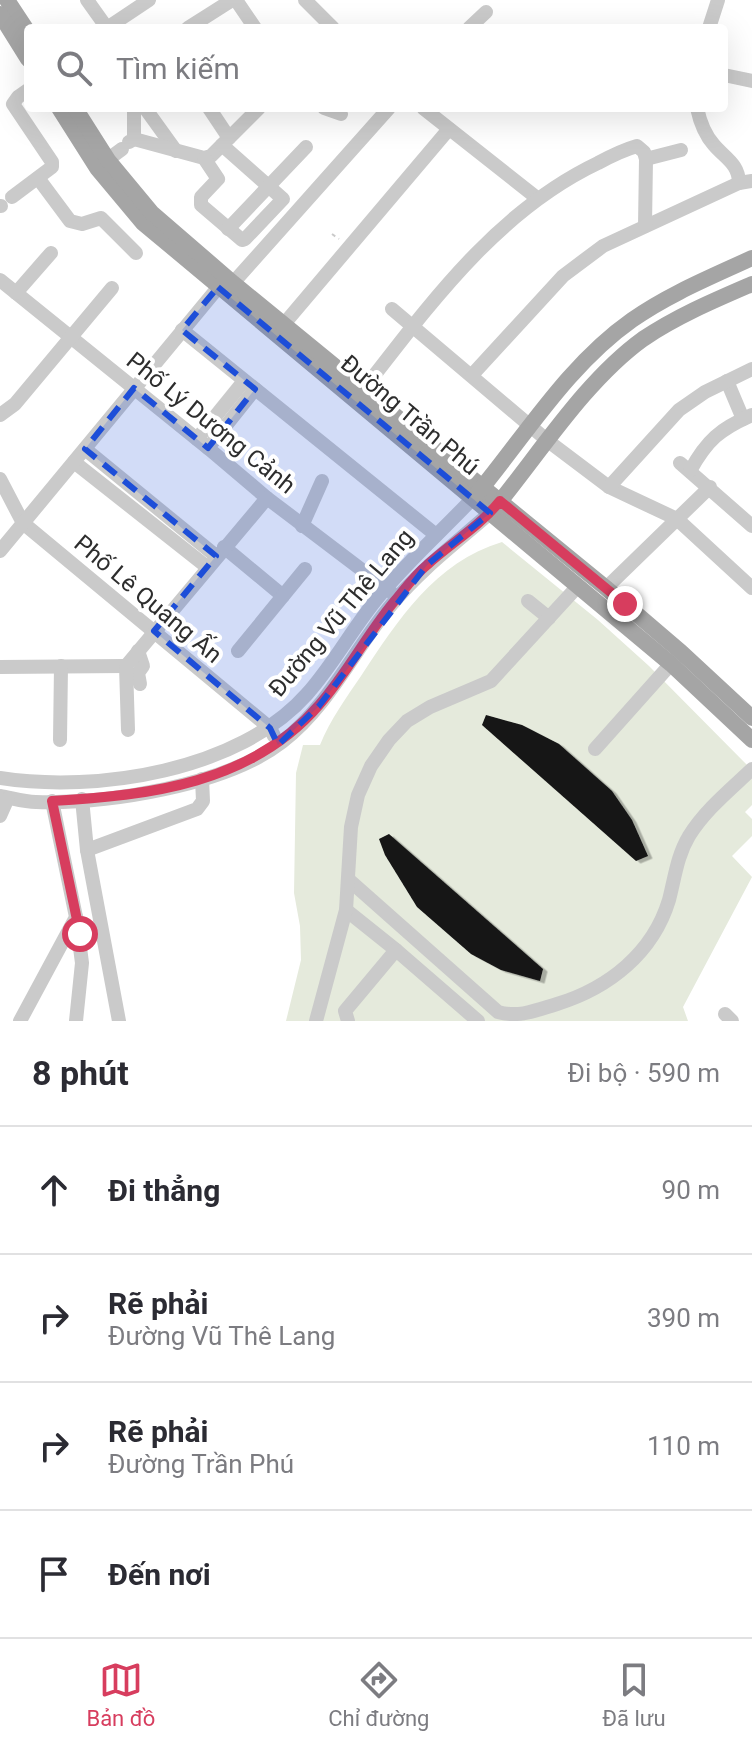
<!DOCTYPE html>
<html lang="vi">
<meta charset="utf-8">
<style>
:root{--surface:#fff;--page:#f7f7f7;--text:#2b2b33;--muted:#7c7c81;--line:#e1e1e2;--accent:#d73d5e}
body{margin:0;font-family:Roboto,sans-serif;background:var(--page);color:var(--text)}
.stop{position:absolute;width:24px;height:24px;margin:-18px;border:6px solid #d73d5e;border-radius:50%;background:#fff}
.stop.end{background:#d73d5e;border-color:#fff;box-shadow:0 2px 8px #0008}
.list{margin:0;padding:0;list-style:none}
h2{display:flex;justify-content:space-between;align-items:center;height:104px;margin:0;padding:0 32px;font-size:34px}
h2 small{font-size:26px;font-weight:400;color:var(--muted)}
.list li{display:grid;grid-template-columns:52px 1fr auto;gap:24px;align-items:center;box-sizing:border-box;height:128px;padding:0 32px;border-top:2px solid var(--line)}
.list b{display:block;font-size:30px;white-space:nowrap}
.list p{margin:0;font-size:26px;white-space:nowrap;color:var(--muted)}
.list em{font-size:26px;font-style:normal;color:var(--muted)}
.icon{flex:none;width:44px;height:44px;fill:none;stroke:currentColor;stroke-width:2;stroke-linecap:round;stroke-linejoin:round}
.map{position:relative;flex:none;width:752px;height:1021px;overflow:hidden}
.search{position:absolute;background:var(--surface);box-shadow:0 8px 32px #0002;left:24px;right:24px;top:24px;height:88px;display:flex;align-items:center;gap:20px;box-sizing:border-box;padding:0 28px;border-radius:8px;color:var(--muted);font-size:30px}
.sheet{height:616px;background:var(--surface)}
nav{display:flex;justify-content:space-around;align-items:center;box-sizing:border-box;height:112px;border-top:2px solid var(--line);background:var(--surface);font-size:22px;color:var(--muted)}
nav a{display:grid;justify-items:center;gap:4px}
nav .on{color:var(--accent)}
.map>svg:first-child{display:block}
.grass{fill:#e5eadc}
.building{fill:#141414;filter:url(#shadow)}
.lines{fill:none;stroke-linecap:round;stroke-linejoin:round}
.path{stroke:#cacaca;stroke-width:2;stroke-dasharray:4 4;stroke-linecap:butt}
.minor{stroke:#cacaca;stroke-width:14}
.major{stroke:#a5a5a5;stroke-width:16}
.route{stroke:#d73d5e;stroke-width:10}
.marked{fill:#1d4ed8;fill-opacity:0.2;stroke:#1d4ed8;stroke-width:6;stroke-dasharray:16 10;stroke-linejoin:round}
.labels{text-anchor:middle;dominant-baseline:central;stroke-width:8;stroke-linejoin:round;paint-order:stroke}
.street-label{font-size:24px;fill:#2d2d2d;stroke:#fff}
</style>
<div class="map">
<svg width="752" height="1021" viewBox="0 0 752 1021">
<defs>
<filter id="shadow"><feDropShadow dx="4.5" dy="2.5" stdDeviation="0" flood-color="#0004"/></filter>
</defs>
<rect width="100%" height="100%" fill="#fff"/>
<!-- grass -->
<path class="grass" d="M502,542L598,620L649,666L752,770V805L745,812L752,819V836L732,856L752,877L683,1007L688,1021H286L301,960L300,926L294,893L296,773L303,745H320C330,720 346,698 361,676C398,620 435,562 502,542Z"/>
<!-- building -->
<g class="building">
<path d="M486,715L522,725L559,744L612,791L632,820L648,856L636,861L482,725Z"/>
<path d="M389,834L543,969L540,981L501,970L471,954L417,907L385,855L379,839Z"/>
</g>
<g class="lines">
<!-- path -->
<path class="path" d="M332,234L339,239"/>
<!-- minor -->
<g class="minor">
<path d="M87,0L107,28"/>
<path d="M236,0L255,28"/>
<path d="M305,0L333,28"/>
<path d="M107,28L149,0"/>
<path d="M188,28L232,0"/>
<path d="M469,28L486,12"/>
<path d="M709,28L718,0"/>
<path d="M724,75L752,81"/>
<path d="M145,108L176,151"/>
<path d="M209,108L229,138"/>
<path d="M324,108L341,114"/>
<path d="M423,108L537,198"/>
<path d="M697,108C700,122 704,134 714,145C725,158 739,164 739,183"/>
<path d="M134,139L204,158L211,156L259,108"/>
<path d="M129,142L134,139V108"/>
<path d="M204,158L218,179L201,197V205L242,240L245,239L283,199L222,145"/>
<path d="M646,159L681,150"/>
<path d="M99,166L122,149"/>
<path d="M38,178L70,221L82,224L101,218L136,253"/>
<path d="M12,197L52,167V162L13,104L18,97L28,90"/>
<path d="M0,206H1"/>
<path d="M228,229L306,147"/>
<path d="M0,280L208,448L267,498L391,592"/>
<path d="M233,283L389,108"/>
<path d="M16,293L51,253"/>
<path d="M392,309L548,441L609,487L677,519L752,588"/>
<path d="M284,324L449,129"/>
<path d="M182,330L436,535"/>
<path d="M472,375L563,276L603,246L739,183L752,181"/>
<path d="M727,381L743,419"/>
<path d="M363,390C430,304 497,211 598,163C611,156 623,150 637,146L644,152L646,159L645,226"/>
<path d="M0,415L15,404L112,288"/>
<path d="M197,439L244,381"/>
<path d="M208,448L255,389"/>
<path d="M85,449L216,556"/>
<path d="M74,462L207,567"/>
<path d="M680,463L752,526"/>
<path d="M690,471C707,440 720,429 752,415"/>
<path d="M0,479L23,523L270,728L274,736"/>
<path d="M609,487L679,410L705,392L752,369"/>
<path d="M302,526L322,481"/>
<path d="M224,547L283,596"/>
<path d="M0,551L226,278"/>
<path d="M606,588L710,487"/>
<path d="M528,601L549,618"/>
<path d="M138,651L143,666L138,673L140,684"/>
<path d="M238,651L305,569"/>
<path d="M0,667L126,666"/>
<path d="M128,730L126,666L267,498"/>
<path d="M60,740L61,666"/>
<path d="M595,749L678,656"/>
<path d="M0,778C97,793 239,771 307,694C334,664 353,627 380,595C409,560 441,532 473,498"/>
<path d="M0,796C12,798 24,802 36,802C107,804 225,786 282,742C330,705 354,649 392,604C421,569 456,543 490,513"/>
<path d="M82,799L87,850L119,1021"/>
<path d="M0,816L8,798"/>
<path d="M87,850L197,809L203,801L202,779"/>
<path d="M349,880L498,1012C519,1018 537,1010 557,1004C609,988 653,953 669,900C675,877 677,856 689,836C705,810 730,790 752,769"/>
<path d="M346,910L396,950"/>
<path d="M725,1014L732,1021"/>
<path d="M20,1021L76,917L52,801"/>
<path d="M76,1021L82,963L76,917"/>
<path d="M316,1021L346,910L351,827L358,795L371,766L389,740L407,721L430,707L491,681L578,586"/>
<path d="M348,1021L345,1011L396,950L478,1021"/>
</g>
<!-- major -->
<g class="major">
<path d="M7,0L28,32"/>
<path d="M0,14L28,59"/>
<path d="M59,108L97,168L143,223L671,664L752,740"/>
<path d="M75,108L108,160L152,213L233,283L606,588L681,652L752,718"/>
<path d="M476,495C525,436 568,365 632,320C669,294 711,277 752,258"/>
<path d="M494,509C540,453 585,381 643,339C677,316 715,300 752,284"/>
</g>
</g>
<g class="lines">
<!-- route -->
<path class="route" d="M80,934L52,801C149,796 252,783 319,705C349,671 369,630 398,597C407,586 416,574 427,565C451,543 479,527 500,501L625,604"/>
</g>
<!-- marked area -->
<path class="marked" d="M218,287L490,513L427,565L319,706L278,745L270,728L154,631L216,556L85,449L134,388L208,448L255,389L182,330Z"/>
<g class="labels">
<!-- street labels -->
<g class="street-label">
<text transform="translate(410 415) rotate(40)">Đường Trần Phú</text>
<text transform="translate(211 423) rotate(39)">Phố Lý Dương Cảnh</text>
<text transform="translate(148 599) rotate(40)">Phố Lê Quang Ấn</text>
<text transform="translate(341 613) rotate(-50)">Đường Vũ Thê Lang</text>
</g>
</g>
</svg>
<div class="stop" style="left:80px;top:934px"></div>
<div class="stop end" style="left:625px;top:604px"></div>
<div class="search"><svg class="icon" aria-label="search" viewBox="0 0 24 24"><circle cx="10" cy="10" r="6"/><path d="M15 15l6 6"/></svg>Tìm kiếm</div>
</div>
<section class="sheet">
<h2>8 phút<small>Đi bộ · 590 m</small></h2>
<ul class="list">
<li><svg class="icon" aria-label="ahead" viewBox="0 0 24 24"><path d="M12 20V5M6 11l6-6 6 6"/></svg><div><b>Đi thẳng</b></div><em>90 m</em></li>
<li><svg class="icon" aria-label="right" viewBox="0 0 24 24"><path d="M7 20v-9h11M14 6l5 5-5 5"/></svg><div><b>Rẽ phải</b><p>Đường Vũ Thê Lang</p></div><em>390 m</em></li>
<li><svg class="icon" aria-label="right" viewBox="0 0 24 24"><path d="M7 20v-9h11M14 6l5 5-5 5"/></svg><div><b>Rẽ phải</b><p>Đường Trần Phú</p></div><em>110 m</em></li>
<li><svg class="icon" aria-label="arrive" viewBox="0 0 24 24"><path d="M6 21V4h12l-3 4 3 4H6"/></svg><div><b>Đến nơi</b></div></li>
</ul>
</section>
<nav>
<a class="on"><svg class="icon" aria-label="map" viewBox="0 0 24 24"><path d="M3 6l6-2 6 2 6-2v14l-6 2-6-2-6 2zM9 4v14M15 6v14"/></svg>Bản đồ</a>
<a><svg class="icon" aria-label="directions" viewBox="0 0 24 24"><path d="M12 3l9 9-9 9-9-9zM9 14v-3h6M13 9l2 2-2 2"/></svg>Chỉ đường</a>
<a><svg class="icon" aria-label="saved" viewBox="0 0 24 24"><path d="M7 4h10v16l-5-4-5 4z"/></svg>Đã lưu</a>
</nav>
